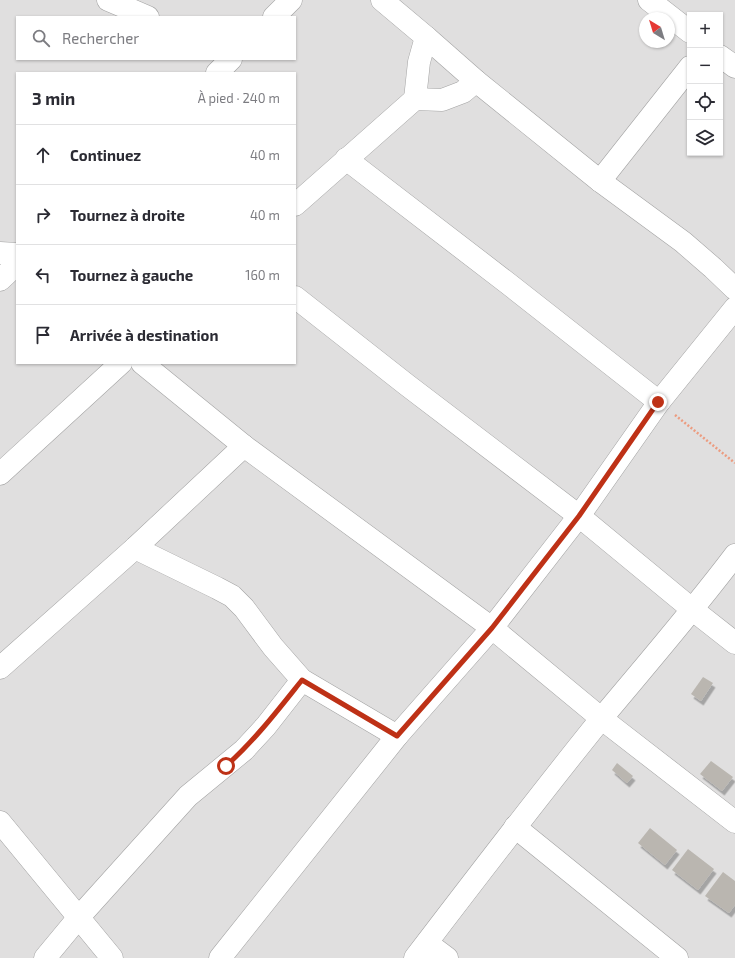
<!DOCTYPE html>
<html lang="fr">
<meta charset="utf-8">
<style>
:root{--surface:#fff;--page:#f2f2f3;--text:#2b2b33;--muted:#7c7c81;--line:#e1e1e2}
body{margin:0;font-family:"Exo 2",sans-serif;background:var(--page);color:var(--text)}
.controls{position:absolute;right:12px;top:12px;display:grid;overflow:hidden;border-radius:0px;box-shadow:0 1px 3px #0004}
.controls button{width:36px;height:36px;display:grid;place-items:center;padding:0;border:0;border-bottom:1px solid var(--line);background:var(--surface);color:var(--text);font:20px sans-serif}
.compass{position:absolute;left:639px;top:12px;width:36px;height:36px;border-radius:50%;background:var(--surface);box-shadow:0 1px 3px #0004;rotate:322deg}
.stop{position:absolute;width:12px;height:12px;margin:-9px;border:3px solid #be3116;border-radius:50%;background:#fff}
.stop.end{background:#be3116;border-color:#fff;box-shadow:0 1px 4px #0008}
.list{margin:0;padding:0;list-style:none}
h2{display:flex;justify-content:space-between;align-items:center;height:52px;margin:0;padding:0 16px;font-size:17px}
h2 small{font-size:13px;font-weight:400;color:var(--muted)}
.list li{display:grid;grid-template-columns:26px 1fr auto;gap:12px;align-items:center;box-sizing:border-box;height:60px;padding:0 16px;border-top:1px solid var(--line)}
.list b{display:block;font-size:15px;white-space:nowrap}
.list em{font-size:13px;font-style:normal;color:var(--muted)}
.icon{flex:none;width:22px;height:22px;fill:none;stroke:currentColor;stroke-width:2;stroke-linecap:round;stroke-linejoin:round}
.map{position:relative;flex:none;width:735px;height:958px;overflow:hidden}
.search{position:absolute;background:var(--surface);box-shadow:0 1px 3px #0004;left:16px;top:16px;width:280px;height:44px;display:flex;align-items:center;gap:10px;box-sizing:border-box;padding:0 14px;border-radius:0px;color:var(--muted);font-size:15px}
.panel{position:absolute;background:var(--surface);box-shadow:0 1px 3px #0004;left:16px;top:72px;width:280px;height:292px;border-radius:0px}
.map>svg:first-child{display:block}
.residential{fill:#e0dfdf;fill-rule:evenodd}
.building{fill:#bab6b0;filter:url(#shadow)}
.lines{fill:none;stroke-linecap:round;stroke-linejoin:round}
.minor-casing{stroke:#a3a3a3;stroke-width:23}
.path{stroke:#ec9c80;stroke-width:2.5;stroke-dasharray:2 2;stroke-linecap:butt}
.minor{stroke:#fff;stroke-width:22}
.route{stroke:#be3116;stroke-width:5}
</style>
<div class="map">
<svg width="735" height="958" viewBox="0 0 735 958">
<defs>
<filter id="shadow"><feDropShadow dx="2.5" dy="4.5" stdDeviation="0" flood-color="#0004"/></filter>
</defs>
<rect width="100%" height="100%" fill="#f1f0ea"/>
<!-- residential -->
<path class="residential" d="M0,0H735V958H0ZM690,15H720V153H690ZM17,17H295V59H17ZM645,18H669V42H645ZM17,73H295V363H17Z"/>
<!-- building -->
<g class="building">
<path d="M703,677L713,683L701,701L691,694Z"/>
<path d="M711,761L733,777L722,791L700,774Z"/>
<path d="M617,763L633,776L627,783L612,770Z"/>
<path d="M650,828L677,850L665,865L638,843Z"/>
<path d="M688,849L714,869L698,890L672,870Z"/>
<path d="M723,872L735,881V905L729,913L705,896Z"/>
</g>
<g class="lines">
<defs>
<g id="minor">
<path d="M108,0L148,17"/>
<path d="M382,0L426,37L419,62L415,99"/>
<path d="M649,0L690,32"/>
<path d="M274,17L291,0"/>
<path d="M426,37L476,81"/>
<path d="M720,56L735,67"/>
<path d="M217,73L231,59"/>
<path d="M346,159L510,285L659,402"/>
<path d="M600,181L690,67"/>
<path d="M295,205L415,99L442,100L463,92L476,81L600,181L683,242L713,268L735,289"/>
<path d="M0,253L17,254"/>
<path d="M0,280L17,264"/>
<path d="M295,297L407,385L579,516L693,610L735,643"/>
<path d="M142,363L244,446L492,628L602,719L735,822"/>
<path d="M0,474L121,363"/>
<path d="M135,548L217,588L232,596L244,608L273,647L302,680L397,736"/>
<path d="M0,668L135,548L244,446"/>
<path d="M0,822L112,958"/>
<path d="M515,827L677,958"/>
<path d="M427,943L447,958"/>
<path d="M45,958L79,917L188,796L244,750L266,726L302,680"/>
<path d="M220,958L397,736L492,628L579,516L659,402L735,308"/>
<path d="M415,958C476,878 537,798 601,719C646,665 692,612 735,555"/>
</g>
</defs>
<!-- minor casing -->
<use href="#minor" class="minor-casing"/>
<!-- path -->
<path class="path" d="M675,415L735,463"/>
<!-- minor -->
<use href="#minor" class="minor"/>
</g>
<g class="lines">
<!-- route -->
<path class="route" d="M226,766C255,740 278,710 302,680L397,736L492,628L579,516L658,402"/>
</g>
</svg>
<div class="controls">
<button>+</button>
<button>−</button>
<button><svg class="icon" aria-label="locate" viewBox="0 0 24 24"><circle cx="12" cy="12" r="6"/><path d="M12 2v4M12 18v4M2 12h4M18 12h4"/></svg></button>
<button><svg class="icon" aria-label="layers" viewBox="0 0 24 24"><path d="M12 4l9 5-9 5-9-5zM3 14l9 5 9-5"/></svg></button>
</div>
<svg class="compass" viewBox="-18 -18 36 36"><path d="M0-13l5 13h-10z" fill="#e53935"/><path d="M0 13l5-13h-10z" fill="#7c7c81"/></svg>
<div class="stop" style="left:226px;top:766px"></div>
<div class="stop end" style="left:658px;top:402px"></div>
<div class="search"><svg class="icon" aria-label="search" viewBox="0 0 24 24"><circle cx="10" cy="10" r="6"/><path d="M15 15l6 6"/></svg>Rechercher</div>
<section class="panel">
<h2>3 min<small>À pied · 240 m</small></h2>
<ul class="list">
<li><svg class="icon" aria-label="ahead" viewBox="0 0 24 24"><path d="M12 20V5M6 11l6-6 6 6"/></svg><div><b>Continuez</b></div><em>40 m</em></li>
<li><svg class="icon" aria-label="right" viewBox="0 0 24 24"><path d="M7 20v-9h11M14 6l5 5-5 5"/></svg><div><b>Tournez à droite</b></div><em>40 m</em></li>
<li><svg class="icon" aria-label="left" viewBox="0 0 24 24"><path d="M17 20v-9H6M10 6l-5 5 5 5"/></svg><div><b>Tournez à gauche</b></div><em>160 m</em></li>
<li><svg class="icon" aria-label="arrive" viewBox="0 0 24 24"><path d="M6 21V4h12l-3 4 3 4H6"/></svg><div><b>Arrivée à destination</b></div></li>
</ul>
</section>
</div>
